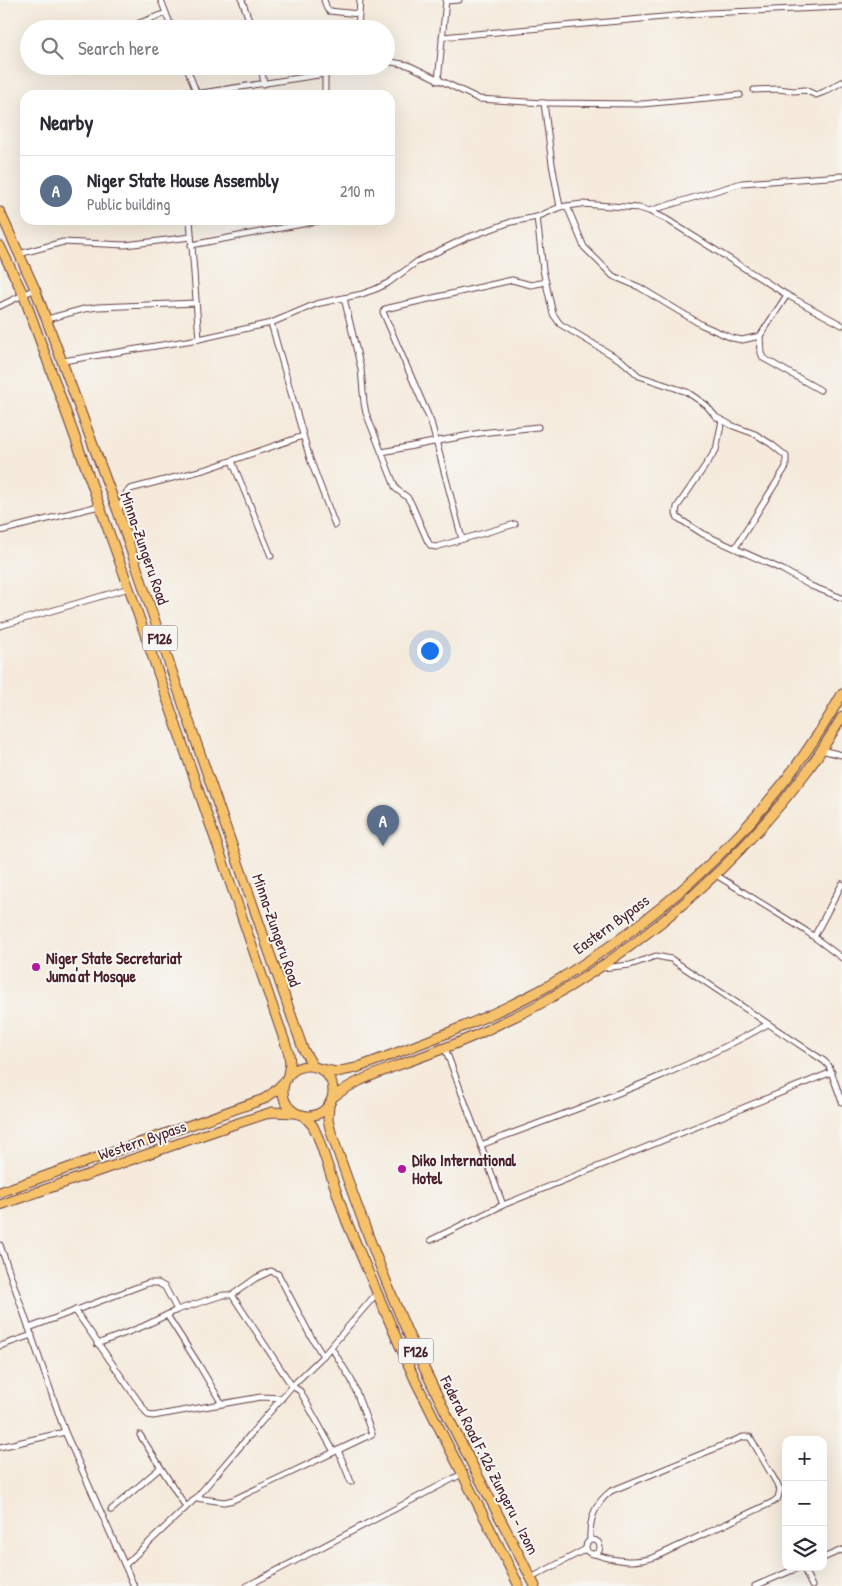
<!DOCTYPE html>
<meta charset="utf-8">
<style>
:root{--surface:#fff;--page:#f2f2f3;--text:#2b2b33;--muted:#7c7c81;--line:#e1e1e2;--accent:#b5179e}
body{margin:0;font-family:"Patrick Hand",sans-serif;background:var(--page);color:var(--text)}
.controls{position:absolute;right:15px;bottom:15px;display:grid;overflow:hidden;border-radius:10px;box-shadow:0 5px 20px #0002}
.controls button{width:45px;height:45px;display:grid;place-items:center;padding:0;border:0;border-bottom:1px solid var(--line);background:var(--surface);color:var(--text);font:25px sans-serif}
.you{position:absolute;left:429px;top:650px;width:18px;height:18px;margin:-12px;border:4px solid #fff;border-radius:50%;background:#1a73e8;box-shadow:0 0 0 8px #1a73e833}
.badge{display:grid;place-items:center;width:32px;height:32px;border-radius:50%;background:var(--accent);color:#fff;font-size:16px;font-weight:700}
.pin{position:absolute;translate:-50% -41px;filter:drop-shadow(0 1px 2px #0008)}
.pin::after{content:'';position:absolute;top:26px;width:18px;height:15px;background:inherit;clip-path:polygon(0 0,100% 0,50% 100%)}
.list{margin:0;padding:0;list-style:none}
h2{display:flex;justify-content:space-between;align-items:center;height:65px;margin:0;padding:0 20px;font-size:21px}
h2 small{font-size:16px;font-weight:400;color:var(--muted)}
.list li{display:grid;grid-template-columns:32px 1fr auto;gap:15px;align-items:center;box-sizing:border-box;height:70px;padding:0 20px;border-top:1px solid var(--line)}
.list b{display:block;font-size:19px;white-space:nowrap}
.list p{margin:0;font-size:16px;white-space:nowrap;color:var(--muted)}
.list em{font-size:16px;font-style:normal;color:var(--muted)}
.icon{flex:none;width:28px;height:28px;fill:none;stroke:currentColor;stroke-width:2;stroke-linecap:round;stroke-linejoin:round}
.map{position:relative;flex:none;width:842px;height:1586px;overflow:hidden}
.search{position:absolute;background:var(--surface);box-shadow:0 5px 20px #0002;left:20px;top:20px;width:375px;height:55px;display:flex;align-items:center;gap:12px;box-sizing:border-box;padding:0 18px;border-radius:28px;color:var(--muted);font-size:19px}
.panel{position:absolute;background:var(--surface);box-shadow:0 5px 20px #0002;left:20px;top:90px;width:375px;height:135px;border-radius:15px}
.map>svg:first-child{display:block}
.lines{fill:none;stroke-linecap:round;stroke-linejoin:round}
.minor-casing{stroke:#643d45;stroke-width:7}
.primary-casing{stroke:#643d45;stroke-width:11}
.minor{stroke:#fff;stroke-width:5}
.primary{stroke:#f5c16b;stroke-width:9}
.poi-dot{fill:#b5179e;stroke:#f6f6f2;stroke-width:2}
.labels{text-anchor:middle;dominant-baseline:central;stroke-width:4;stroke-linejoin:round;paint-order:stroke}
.shield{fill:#f6f6f2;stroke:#7e6067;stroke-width:1}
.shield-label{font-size:15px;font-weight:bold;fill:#4a1f2b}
.street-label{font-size:16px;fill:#4a1f2b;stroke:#f6f6f2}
.poi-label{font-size:16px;font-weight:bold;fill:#4a1f2b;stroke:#f6f6f2;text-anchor:start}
</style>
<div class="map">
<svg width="842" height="1586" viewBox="0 0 842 1586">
<rect width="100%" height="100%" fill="#f6f6f2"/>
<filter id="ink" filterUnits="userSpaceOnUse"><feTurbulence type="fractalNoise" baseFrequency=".02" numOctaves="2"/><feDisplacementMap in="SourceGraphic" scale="10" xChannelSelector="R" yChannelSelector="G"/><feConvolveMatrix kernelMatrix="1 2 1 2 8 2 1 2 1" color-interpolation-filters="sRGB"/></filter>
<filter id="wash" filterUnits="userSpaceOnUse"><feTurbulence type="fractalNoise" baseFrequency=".0096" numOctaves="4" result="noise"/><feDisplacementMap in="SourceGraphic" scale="20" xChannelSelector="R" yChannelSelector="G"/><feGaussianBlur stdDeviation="1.12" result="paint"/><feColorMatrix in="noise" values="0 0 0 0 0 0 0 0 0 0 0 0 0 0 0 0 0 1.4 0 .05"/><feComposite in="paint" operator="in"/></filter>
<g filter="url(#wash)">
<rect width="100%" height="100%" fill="#f5eadb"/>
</g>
<g filter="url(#ink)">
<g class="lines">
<defs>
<g id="minor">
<path d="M161,0L172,29"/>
<path d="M242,0L252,29"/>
<path d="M324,0L327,9L329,11L359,14"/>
<path d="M446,1L459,0"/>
<path d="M123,29L166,13"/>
<path d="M358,29L360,0"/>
<path d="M442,37L708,13L842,7"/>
<path d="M386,61L408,65L479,99L544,103L642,104L740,95"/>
<path d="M186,66L197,94"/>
<path d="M261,66L264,84"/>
<path d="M438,81L446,0"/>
<path d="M754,90L778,89L794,91L805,90L816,95L824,92L842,82"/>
<path d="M188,95L325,74L350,66"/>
<path d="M325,95V74"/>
<path d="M544,103L552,164L560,207"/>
<path d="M567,206L584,247L613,276L639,287L702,325L732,338L742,340L760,336L761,353L763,358L820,390"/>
<path d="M649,211L742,183L842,176"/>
<path d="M537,217L543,270L553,314L560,324L622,361L639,376L687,392L706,405L716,417L733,426L755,434L771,444L786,456V467L735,548"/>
<path d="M190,220L199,339"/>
<path d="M191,245L324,220"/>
<path d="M19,254L63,242L125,245L191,237"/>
<path d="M344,298L361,369L364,403L366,413L396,489L407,497L411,503L428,542L431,546L436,547L515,524"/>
<path d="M0,306L35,289"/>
<path d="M47,319L84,309L98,307L196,303"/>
<path d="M271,323L310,459L335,525"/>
<path d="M760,336L787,295"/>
<path d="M63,361L199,339L271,323L316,304L362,294L376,289L388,283L418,261L466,238L511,222L537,217L560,207L582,204L639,208L649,211L666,219L787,295L842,325"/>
<path d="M722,420L716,450L677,507L676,514L678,518L703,534L783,570L811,586L842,598"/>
<path d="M382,452L480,433L538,427"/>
<path d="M232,461L271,556"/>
<path d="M118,512L126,493L130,489L207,469L303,436"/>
<path d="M0,531L99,506"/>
<path d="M462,539L431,422L383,312L385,309L389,308L512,280L531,285L546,282"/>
<path d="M0,626L129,588"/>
<path d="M821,750L842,755"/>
<path d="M716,875L806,931L842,958"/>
<path d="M814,937L842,884"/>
<path d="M602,968L630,965L656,956L671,959L824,1061L829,1066L842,1102"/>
<path d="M445,1048L503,1205"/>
<path d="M481,1145C578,1108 678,1075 768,1024"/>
<path d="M431,1240L503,1205L832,1072"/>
<path d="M0,1245L65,1432L134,1586"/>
<path d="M232,1295L292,1386L300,1391L334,1452"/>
<path d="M75,1310L148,1415L153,1416L261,1397L282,1398"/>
<path d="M167,1315L199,1365L222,1404"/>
<path d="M29,1328L148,1283H158L165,1287L177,1310"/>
<path d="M97,1344L144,1326L177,1310L223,1295H232L256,1278L271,1271L278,1274L310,1335L323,1356"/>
<path d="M0,1346L32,1335"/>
<path d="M140,1435L186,1507"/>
<path d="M0,1447L65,1432"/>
<path d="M338,1450L351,1482"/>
<path d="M196,1498L224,1502L233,1500L372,1434L352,1381L331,1347"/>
<path d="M111,1510L160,1468"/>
<circle cx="593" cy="1547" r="7"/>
<path d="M590,1540C589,1521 595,1503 611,1491L743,1437H750L780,1489L778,1498L773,1502L655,1557C634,1564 615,1561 594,1554"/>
<path d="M823,1558L842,1550"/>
<path d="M125,1565L196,1498L292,1386L323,1356L377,1293"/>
<path d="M803,1567L812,1586"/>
<path d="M531,1578L586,1549"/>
<path d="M247,1586L462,1474"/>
<path d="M755,1586L800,1567"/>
</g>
<g id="primary">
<path d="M0,212L35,289L118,512L184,707L303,1049L313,1066"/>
<path d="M0,246L23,294L49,365L129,588L289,1054L290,1064L288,1074"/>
<circle cx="308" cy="1091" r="25"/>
<path d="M321,1069L336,1072L356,1068C415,1046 475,1024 531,995C561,980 590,960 617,941C709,875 787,793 842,694"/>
<path d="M332,1098C352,1082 373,1075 396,1066C427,1055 458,1044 487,1030C504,1021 522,1014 538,1005C645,946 734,868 807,771C820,754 831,735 842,717"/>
<path d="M329,1105L328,1120L331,1132C355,1202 380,1270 410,1338C448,1422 493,1503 535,1586"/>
<path d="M303,1115L313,1126L318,1137L346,1220L396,1337L416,1382L519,1586"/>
<path d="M0,1192L264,1099L274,1092L284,1082"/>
<path d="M0,1205L229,1126L272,1112L295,1113"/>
</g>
</defs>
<!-- minor casing -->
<use href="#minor" class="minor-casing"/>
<!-- primary casing -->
<use href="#primary" class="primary-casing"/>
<!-- minor -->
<use href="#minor" class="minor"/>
<!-- primary -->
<use href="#primary" class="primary"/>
</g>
</g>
<!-- markers -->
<g class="poi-dot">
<circle cx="36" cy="967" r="5"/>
<circle cx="402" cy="1169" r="5"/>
</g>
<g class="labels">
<!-- shield labels -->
<g class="shield">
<rect x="142.5" y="625.5" width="35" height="25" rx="4"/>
<rect x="398.5" y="1338.5" width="35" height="25" rx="4"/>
</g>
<g class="shield-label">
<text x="160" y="638">F126</text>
<text x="416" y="1351">F126</text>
</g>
<!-- street labels -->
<g class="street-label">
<text transform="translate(145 548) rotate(71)">Minna-Zungeru Road</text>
<text transform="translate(611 924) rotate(-36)">Eastern Bypass</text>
<text transform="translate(277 930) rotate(71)">Minna-Zungeru Road</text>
<text transform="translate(142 1140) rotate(-19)">Western Bypass</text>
<text transform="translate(490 1465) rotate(63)">Federal Road F.126 Zungeru - Izom</text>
</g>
<!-- poi labels -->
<g class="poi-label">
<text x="46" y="958">Niger State Secretariat<tspan x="46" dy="18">Juma'at Mosque</tspan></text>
<text x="412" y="1160">Diko International<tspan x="412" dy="18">Hotel</tspan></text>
</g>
</g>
</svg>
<div class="controls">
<button>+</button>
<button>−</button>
<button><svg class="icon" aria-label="layers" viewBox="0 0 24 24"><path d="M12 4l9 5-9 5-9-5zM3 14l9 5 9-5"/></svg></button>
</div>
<div class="you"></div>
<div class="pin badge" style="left:383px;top:846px;background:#5c6f8a">A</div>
<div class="search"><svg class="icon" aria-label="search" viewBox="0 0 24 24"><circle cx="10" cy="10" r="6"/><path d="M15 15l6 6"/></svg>Search here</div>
<section class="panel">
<h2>Nearby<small></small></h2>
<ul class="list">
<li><span class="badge" style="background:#5c6f8a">A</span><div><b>Niger State House Assembly</b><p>Public building</p></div><em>210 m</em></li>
</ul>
</section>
</div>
